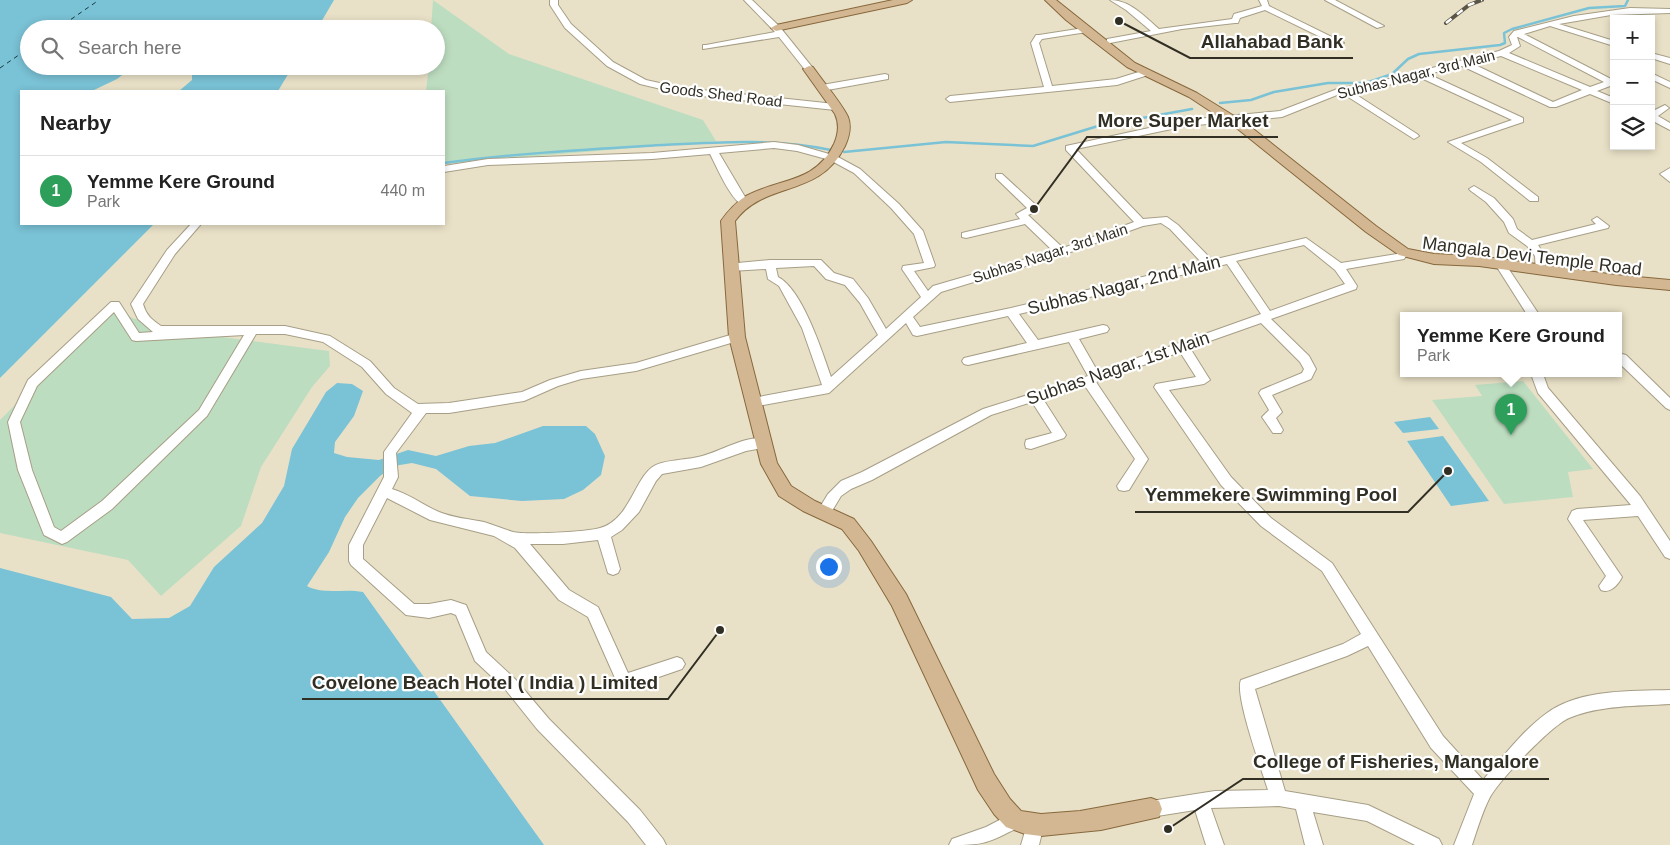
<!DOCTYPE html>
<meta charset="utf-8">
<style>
:root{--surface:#fff;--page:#f2f2f2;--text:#222;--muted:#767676;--line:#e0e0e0;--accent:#111827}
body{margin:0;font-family:Arial,sans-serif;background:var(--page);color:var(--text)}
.controls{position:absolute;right:15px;top:15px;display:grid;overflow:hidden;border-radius:0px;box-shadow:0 2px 8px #0003}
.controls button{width:45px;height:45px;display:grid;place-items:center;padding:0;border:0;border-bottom:1px solid var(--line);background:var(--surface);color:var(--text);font:25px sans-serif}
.you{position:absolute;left:828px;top:566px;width:18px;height:18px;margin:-12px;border:4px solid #fff;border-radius:50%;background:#1a73e8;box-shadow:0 0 0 8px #1a73e833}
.badge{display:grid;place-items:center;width:32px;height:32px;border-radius:50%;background:var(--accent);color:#fff;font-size:16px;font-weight:700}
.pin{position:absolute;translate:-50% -41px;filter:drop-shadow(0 1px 2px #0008)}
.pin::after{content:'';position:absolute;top:26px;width:18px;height:15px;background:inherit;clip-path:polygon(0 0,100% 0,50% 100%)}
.popup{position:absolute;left:1400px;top:312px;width:222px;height:65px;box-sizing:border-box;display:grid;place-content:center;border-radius:0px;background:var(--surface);filter:drop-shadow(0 1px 4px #0005);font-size:16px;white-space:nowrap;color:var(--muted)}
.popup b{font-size:19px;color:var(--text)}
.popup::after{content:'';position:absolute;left:50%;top:100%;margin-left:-10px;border:10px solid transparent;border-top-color:var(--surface)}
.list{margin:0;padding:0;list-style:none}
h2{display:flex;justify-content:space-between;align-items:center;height:65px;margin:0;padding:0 20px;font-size:21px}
h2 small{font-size:16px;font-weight:400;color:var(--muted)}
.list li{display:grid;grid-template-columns:32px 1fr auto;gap:15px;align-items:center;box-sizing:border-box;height:70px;padding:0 20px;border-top:1px solid var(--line)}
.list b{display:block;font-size:19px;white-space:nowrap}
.list p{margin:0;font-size:16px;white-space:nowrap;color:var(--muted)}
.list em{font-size:16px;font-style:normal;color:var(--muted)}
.icon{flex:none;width:28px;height:28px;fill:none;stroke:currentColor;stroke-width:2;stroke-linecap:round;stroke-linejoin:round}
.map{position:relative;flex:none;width:1670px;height:845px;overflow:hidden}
.search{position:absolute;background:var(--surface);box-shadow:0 2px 8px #0003;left:20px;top:20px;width:425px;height:55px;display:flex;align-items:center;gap:12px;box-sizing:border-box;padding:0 18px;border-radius:28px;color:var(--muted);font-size:19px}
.panel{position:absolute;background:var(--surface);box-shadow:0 2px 8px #0003;left:20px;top:90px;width:425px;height:135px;border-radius:0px}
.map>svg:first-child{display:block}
.green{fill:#bdddc0}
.water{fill:#7ac2d6}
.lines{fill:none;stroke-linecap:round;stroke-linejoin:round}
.stream{stroke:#7ac2d6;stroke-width:2.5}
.ferry{stroke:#183b44;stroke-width:1;stroke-dasharray:4.5 4;stroke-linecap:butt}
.minor-casing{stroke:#a69e86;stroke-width:2}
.major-casing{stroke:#87683d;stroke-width:2}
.minor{fill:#fff;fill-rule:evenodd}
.major{fill:#d3b792;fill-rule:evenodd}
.rail-casing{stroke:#595547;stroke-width:4}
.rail{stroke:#fff;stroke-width:2.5;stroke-dasharray:7;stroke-linecap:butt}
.labels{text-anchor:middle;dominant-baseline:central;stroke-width:4.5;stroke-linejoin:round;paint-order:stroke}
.far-street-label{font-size:15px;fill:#312e24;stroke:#fff}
.street-label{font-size:18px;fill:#312e24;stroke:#fff}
.leader{fill:none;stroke:#312e24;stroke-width:2}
.callout-dot{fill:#312e24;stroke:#fff;stroke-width:2}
.callout-label{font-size:19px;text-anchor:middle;font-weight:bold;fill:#312e24;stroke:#fff;stroke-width:4.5;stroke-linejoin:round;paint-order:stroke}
</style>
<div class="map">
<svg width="1670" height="845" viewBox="0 0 1670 845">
<rect width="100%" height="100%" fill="#e9e1c7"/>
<!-- green -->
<g class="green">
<path d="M433,0L509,54L703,120L716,141L444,164V91H426L429,66H436V29H431Z"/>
<path d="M115,305L132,318L177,331L329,351L330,366L312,387L261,467L241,526L161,596L128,560L0,533V420Z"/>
<path d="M1523,381L1593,469L1568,472L1573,497L1504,504L1432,400L1482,396L1475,385Z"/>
</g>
<!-- water -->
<g class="water">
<path d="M0,0H334L317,29H29V66H134L117,79L92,91H21V224H154L0,378Z"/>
<path d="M198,66H293L278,91H179L192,80V75Z"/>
<path d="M337,383L352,384L363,391L354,416L335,442L334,453L347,457L379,460L408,450L436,456L469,446L495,443L543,426H586L595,434L605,456L601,475L583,490L564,499L522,501L470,496L436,469L412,463L394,466L380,476L358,498L345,517L329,552L307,586C323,595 345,588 363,592L544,845H0V568L111,597L132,619L169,618L190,606L214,567L262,523L284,486L292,449L326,392Z"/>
<path d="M1430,417L1439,429L1403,433L1394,422Z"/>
<path d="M1443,436L1489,501L1451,506L1407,441Z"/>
</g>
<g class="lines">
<!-- stream -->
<g class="stream">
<path d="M1220,103L1251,100L1274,92L1328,83H1366L1392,74L1408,59L1419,54L1500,45L1505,43L1504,33L1512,29L1589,8L1625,6L1628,0"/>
<path d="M844,152L946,142L1033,146L1098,126L1192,109"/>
<path d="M444,163C511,154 578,150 645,146C708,143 769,137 831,150"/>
</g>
<!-- ferry -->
<g class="ferry">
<path d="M57,29L99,0"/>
<path d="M0,68L29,48"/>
</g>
<defs>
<g id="minor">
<path d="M550,0H558V5L571,24L613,62L646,80L682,88L835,104L839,107L835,110L682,94L640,84L607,66L565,28L550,5Z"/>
<path d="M744,0H752L779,26L812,67V71H806L779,37L703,49V45H706L775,32Z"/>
<path d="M1110,0C1130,0 1145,17 1159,29L1232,19L1234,14L1262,6L1259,0H1267L1269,6L1344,43L1337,45L1265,10L1240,18L1238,23H1235L1182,29L1110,43H1107V39L1151,31L1126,10Z"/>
<path d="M1325,0H1335L1384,26L1377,28Z"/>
<path d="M1630,8L1670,9V13L1611,15L1559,24L1614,41V46L1550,26L1524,34L1611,79L1614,78V87L1610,86L1597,91L1614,98V104L1590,94L1556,107H1550L1462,66L1428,74L1523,118V122L1461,143L1487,158L1538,197V201H1530L1481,162L1448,142L1512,120L1419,77L1369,90L1352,92L1417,134L1419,136L1414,139L1342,93L1282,117L1186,126L1076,149L1143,219L1167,217L1178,225L1212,260L1306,238L1341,263L1397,254L1400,250H1408L1409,252L1404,259L1346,269L1357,286L1356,289L1271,319L1309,356L1316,369L1311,379L1272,395L1282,412L1276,418L1283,430L1281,433H1273L1262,417L1269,410L1259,393L1261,390L1302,373L1304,369L1300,362L1261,323L1190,348L1210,380L1204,384L1169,390L1231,477L1271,518L1332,563L1443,736L1483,780C1503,757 1522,731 1547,713C1580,689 1631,691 1670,690V704C1637,706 1600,705 1569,718C1552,725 1497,782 1489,799C1482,813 1477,830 1472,845H1454L1474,794L1431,748L1368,646L1347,656L1255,689L1285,791L1368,805L1439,839L1442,845H1415L1367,821L1313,812L1323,845H1305L1296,809L1279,806L1211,808L1224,845H1206L1195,810L1151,817L1145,815L1143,809L1145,803L1151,801L1215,791L1268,790C1262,771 1234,694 1241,680L1343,644L1361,634L1322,571L1261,526L1221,485L1156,390L1154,387L1156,384L1196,377L1180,352L1096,382L1148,459L1129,490L1124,491L1119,490L1117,486L1135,459L1085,386L1043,399L1064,432L1066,435L1064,438L1031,449L1026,448L1025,444L1026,440L1052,433L1032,402L991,415L872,480L851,489L841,496L829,516L824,518L819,516L817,512L828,494L841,481L862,472L983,409L1088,376L1069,342L968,365L964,364L962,361L964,358L1027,343L1008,316L917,336L913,335L906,323L829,393L752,407L748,405L746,402L748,399L822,385L802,328L779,286L768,279L766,269L731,271L727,270L726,267L727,264L770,260H821L834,273L853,279L868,298L886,329L921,297L902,269L903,266L924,263L914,234L891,208L854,173L830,160L797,151L774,148L719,153L748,202L743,205C731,201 716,165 710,154L652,159L488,165L444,172V166L488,159L652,153L774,142L798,145L836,156L860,169L899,204L923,231L935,265L934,267L914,271L928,291L933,286L1053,251L1025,224L966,238L962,237V233L1020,219L1016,214L1027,208L996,178V174H1002L1038,207V211L1028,215L1063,248L1134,222L1066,150V146L1186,120L1280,111L1340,88L1369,84L1499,51L1512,45L1509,37L1514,31L1574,16ZM1517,37H1518L1604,82L1590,87L1509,53L1520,46ZM1501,56L1582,90L1553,102L1471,63ZM1161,223L1170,229L1202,263L1011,308L920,327L913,317L941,292L1065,254L1143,226ZM1304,245L1335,270L1345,284L1270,311L1236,261ZM1227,264L1261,314L1098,372L1079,339L1107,332L1109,329L1107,326L1103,325L1038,340L1019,314ZM814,266L826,279L845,285L860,303L878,335L831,377C822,351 802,289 778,277L776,268Z"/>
<path d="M1084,28L1088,30L1087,32L1042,39L1039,43L1052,86L1116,79L1145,70L1148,71V75L1117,85L950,102L946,99L950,96L1044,87L1031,43L1036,35H1039Z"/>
<path d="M1651,53L1670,58V64L1651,58Z"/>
<path d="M1651,73L1670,82V88L1651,79Z"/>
<path d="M885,74L888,75V79L822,91L818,88L822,85Z"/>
<path d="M1665,105L1669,108L1658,116L1670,123V130L1651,120V112Z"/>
<path d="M1670,168V182L1660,174Z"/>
<path d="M1474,186L1494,198L1513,219L1517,229L1532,240L1596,224L1592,220L1597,217L1609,226L1608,228L1538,245L1545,256V269L1540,273L1536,272L1535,256L1527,246L1509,233L1504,222L1486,202L1471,191L1469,189Z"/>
<path d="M191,224H201L175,254L143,304C146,315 152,320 161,326H285L330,336L370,361L394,388L418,404L449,403L522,392L550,380L581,371L636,363L737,333L741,334L743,337L741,340L636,371L581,379L558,386L524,401L449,413H426L396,453L398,477L392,489C409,494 423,505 439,512C454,518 469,519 484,522C494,525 503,529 513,532C525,535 587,532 600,528C630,520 635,477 654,466C664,460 686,460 698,457C718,453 748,433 768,439L769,443L768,447L746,451L701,467L662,474L656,481L639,512L622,530L611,537L620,569L618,573L613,575L608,573L598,540L563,544H530L569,590L598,607L628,673L677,657L682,659L685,664L682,669L624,689L619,687L588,617L559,600L515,548L494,536L430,520L387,498L363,545V559L414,604H429L451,600L466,605L486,652L515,679L549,719L640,810L663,839L666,845H646L628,822L537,729L505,689L475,661L456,615L451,613L429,618L406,615L351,565L349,561V545L384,477V452L412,413L386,394L362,367L323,342L285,334H256L207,416L112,509L67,542L62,544L44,535L18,470L8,422L28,380L111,302H119L139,333L153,332L138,319L131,304L167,250ZM114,312L132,340L136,341L244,335L199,410L102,501L61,531L54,527L32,470L20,422L37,386Z"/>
<path d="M1500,260L1504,262L1540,316H1528L1495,264Z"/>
<path d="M1618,353L1626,355L1670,398V410L1666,408L1618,362Z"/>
<path d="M1531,374H1543L1548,388L1640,496L1670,541V559L1665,557L1638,516L1583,520L1622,577C1618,585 1610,594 1601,590L1599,586L1606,576L1568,519L1572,511L1577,509L1631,505L1538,393Z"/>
<path d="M1015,812L1021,814L1023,820C1021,827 1016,829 1009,832C985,845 976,845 949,845L952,839L986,827Z"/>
<path d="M1035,815L1041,818L1044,824L1039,845H1021L1029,818Z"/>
</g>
<g id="major">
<path d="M893,0H912L907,3L776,31L771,28L776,25Z"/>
<path d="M1045,0H1056L1135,63L1197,93L1247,124L1376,226L1408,249L1434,254L1479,256L1616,275L1670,280V290L1616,285L1479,266L1434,264L1399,255L1366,232L1239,130L1189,97L1127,67L1066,20Z"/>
<path d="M809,66L813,67C821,79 843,105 848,117C852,127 849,137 845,146C819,199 765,180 735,221L745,337L777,463L791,486L815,501L854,519L871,541L906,594L994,774L1010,799L1021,811L1041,814L1080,811L1151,798L1159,801L1162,809L1159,817L1101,830L1041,836L1025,834L1006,827L994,814L978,790L892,606L859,551L842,529L803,511L779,496L761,464L729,337L721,221C728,211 735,203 746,196C779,178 815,184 834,144C838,135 840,125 835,114L803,69Z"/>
</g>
</defs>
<!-- minor casing -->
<use href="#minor" class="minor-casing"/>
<!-- major casing -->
<use href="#major" class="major-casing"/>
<!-- minor -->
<use href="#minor" class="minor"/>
<!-- major -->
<use href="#major" class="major"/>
<defs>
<path id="rail" d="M1446,23L1469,5L1482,0"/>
</defs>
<!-- rail casing -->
<use href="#rail" class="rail-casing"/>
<!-- rail -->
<use href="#rail" class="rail"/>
</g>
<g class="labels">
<!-- far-street labels -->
<g class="far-street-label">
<text transform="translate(1416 74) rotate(-14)">Subhas Nagar, 3rd Main</text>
<text transform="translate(721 94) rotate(7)">Goods Shed Road</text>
<text transform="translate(1050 253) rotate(-18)">Subhas Nagar, 3rd Main</text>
</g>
<!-- street labels -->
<g class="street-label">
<text transform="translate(1532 256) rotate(7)">Mangala Devi Temple Road</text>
<text transform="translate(1124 285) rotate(-14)">Subhas Nagar, 2nd Main</text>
<text transform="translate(1118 368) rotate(-19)">Subhas Nagar, 1st Main</text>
</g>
</g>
<!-- callouts -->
<path class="leader" d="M1119 21L1190 58H1353M1034 209L1087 137H1278M1448 471L1408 512H1135M720 630L668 699H302M1168 829L1243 779H1549"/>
<g class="callout-dot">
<circle cx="1119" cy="21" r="5"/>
<circle cx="1034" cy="209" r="5"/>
<circle cx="1448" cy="471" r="5"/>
<circle cx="720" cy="630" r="5"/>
<circle cx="1168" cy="829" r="5"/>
</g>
<g class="callout-label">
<text x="1272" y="48">Allahabad Bank</text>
<text x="1183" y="127">More Super Market</text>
<text x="1271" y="501">Yemmekere Swimming Pool</text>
<text x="485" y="689">Covelone Beach Hotel ( India ) Limited</text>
<text x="1396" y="768">College of Fisheries, Mangalore</text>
</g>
</svg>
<div class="controls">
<button>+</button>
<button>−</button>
<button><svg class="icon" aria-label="layers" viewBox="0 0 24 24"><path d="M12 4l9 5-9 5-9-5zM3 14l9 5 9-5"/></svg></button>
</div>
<div class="you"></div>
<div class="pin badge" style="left:1511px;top:435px;background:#2e9e5b">1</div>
<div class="popup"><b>Yemme Kere Ground</b>Park</div>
<div class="search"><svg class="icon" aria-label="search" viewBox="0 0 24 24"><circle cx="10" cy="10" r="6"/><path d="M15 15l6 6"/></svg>Search here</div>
<section class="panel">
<h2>Nearby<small></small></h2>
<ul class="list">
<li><span class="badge" style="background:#2e9e5b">1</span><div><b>Yemme Kere Ground</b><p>Park</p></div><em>440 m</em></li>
</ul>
</section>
</div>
